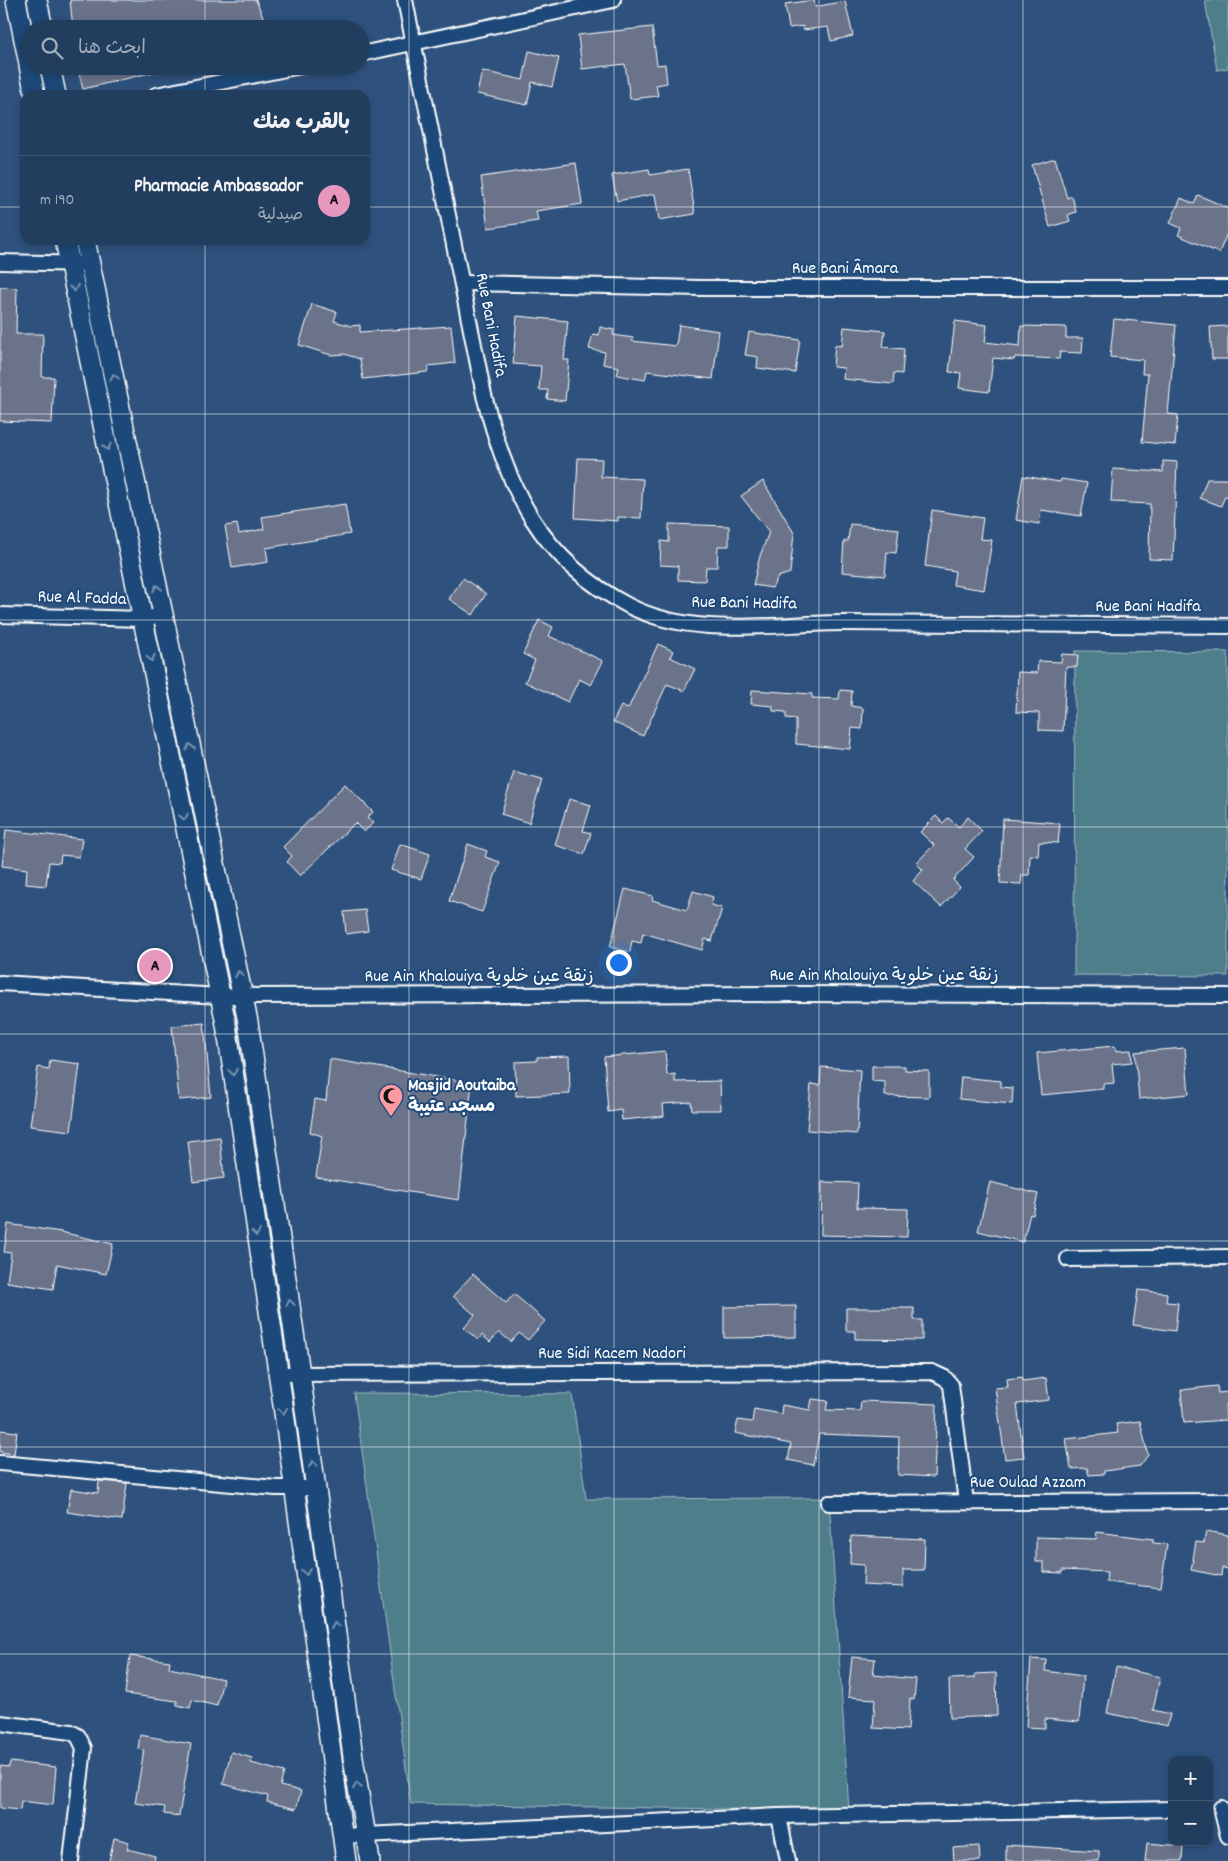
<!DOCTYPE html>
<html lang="ar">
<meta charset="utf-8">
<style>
:root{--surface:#223e5e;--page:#2e4967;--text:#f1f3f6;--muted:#a2aebc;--line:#3f5773;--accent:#e797bd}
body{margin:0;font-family:Dekko,"Playpen Sans Arabic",sans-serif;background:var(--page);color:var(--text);direction:rtl}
.controls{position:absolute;right:15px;bottom:15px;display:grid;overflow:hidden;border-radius:10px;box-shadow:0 2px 8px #0003}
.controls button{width:45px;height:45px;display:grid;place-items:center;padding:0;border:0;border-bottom:1px solid var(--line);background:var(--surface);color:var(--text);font:25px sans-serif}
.you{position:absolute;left:618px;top:962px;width:18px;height:18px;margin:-12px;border:4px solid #fff;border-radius:50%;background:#1a73e8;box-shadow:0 0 0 8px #1a73e833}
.badge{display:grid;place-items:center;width:32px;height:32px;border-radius:50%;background:var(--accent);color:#111;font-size:16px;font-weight:700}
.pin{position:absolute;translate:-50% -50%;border:2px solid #fff;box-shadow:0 1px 5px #0006}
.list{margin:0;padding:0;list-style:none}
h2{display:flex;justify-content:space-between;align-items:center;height:65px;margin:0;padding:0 20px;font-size:21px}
h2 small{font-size:16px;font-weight:400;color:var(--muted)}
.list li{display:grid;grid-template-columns:32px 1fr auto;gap:15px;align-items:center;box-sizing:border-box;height:90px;padding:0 20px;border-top:1px solid var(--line)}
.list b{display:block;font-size:19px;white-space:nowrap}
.list p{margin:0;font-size:16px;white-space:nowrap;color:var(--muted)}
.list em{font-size:16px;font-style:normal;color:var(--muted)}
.icon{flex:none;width:28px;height:28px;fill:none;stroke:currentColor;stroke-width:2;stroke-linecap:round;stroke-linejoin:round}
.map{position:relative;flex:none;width:1228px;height:1861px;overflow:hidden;direction:ltr}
.search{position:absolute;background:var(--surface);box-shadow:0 2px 8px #0003;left:20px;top:20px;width:350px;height:55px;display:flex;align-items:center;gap:12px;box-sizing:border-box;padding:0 18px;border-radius:28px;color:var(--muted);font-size:19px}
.panel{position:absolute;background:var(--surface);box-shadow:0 2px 8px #0003;left:20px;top:90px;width:350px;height:155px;border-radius:15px;direction:rtl}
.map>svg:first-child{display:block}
.green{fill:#4d7e8a;stroke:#a6bec4}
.building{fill:#6a738a;stroke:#fff}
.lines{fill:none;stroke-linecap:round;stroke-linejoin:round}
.street-casing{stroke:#fff;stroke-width:18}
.secondary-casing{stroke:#fff;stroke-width:22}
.street{stroke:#1f4a7a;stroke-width:14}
.secondary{stroke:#1f4a7a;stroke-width:19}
.oneway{stroke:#7992af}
.grid{fill:none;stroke:#fff;stroke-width:1;stroke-opacity:0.55}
.labels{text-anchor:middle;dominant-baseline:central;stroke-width:4;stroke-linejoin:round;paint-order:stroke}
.street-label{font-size:18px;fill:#fff;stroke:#1f4a7a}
.poi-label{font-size:18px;font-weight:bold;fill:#fff;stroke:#1f4a7a;text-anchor:start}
</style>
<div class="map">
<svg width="1228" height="1861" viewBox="0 0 1228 1861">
<rect width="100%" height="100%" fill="#2e527d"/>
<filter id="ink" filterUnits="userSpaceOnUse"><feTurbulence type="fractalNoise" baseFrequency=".02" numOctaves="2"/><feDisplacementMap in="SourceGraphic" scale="10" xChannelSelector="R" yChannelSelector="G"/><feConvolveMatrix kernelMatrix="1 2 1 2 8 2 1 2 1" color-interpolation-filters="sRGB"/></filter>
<g filter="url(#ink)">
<!-- green -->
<g class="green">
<path d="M1205,0H1228V68L1217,70Z"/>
<path d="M1075,651L1228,652V976L1074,975Z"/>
<path d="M354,1393L572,1394L586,1499L829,1498L849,1811L411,1804Z"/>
</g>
<!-- building -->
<g class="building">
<path d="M70,0H256L268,29H73Z"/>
<path d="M814,0L815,7L845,1L853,36L831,41L828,27L803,30V26L789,28L785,4Z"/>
<path d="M652,27L657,65L665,64L667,83L656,85L658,96L630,99L625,64L582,69L578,35Z"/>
<path d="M529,51L559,58L552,87L532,82L527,105L477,94L482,71L523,80Z"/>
<path d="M77,66H158V71L83,89Z"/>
<path d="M1055,158L1067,198L1072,196L1076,212L1068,215L1070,221L1050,227L1032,165Z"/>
<path d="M576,163L582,204L536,211L538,221L488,228L481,177Z"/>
<path d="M649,169L650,175L688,169L695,214L659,220L655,194L617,201L612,175Z"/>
<path d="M1198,195L1228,208V231L1219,253L1178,235L1181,228L1170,223L1181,198L1194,204Z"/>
<path d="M0,287L17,288L16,334H43L42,377H54L52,423L0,421Z"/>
<path d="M312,304L337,312L334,321L351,326L360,325V332L451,326L455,363L429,366L427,372L363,379L360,359L344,354L331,355L299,345Z"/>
<path d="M517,316L568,321L564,360H569L565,401L547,399L548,390H539L541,366L513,364Z"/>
<path d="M1114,319L1176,325L1168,414L1178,415L1175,445L1142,442L1148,374H1142L1143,360L1110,357Z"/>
<path d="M955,321L987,325L985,342L1020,346L1021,326L1066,327V338H1083L1082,353L1060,352L1059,359L1015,357L1014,360L993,358L989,392L959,388L961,373L949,372Z"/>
<path d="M679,325L719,331L713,379L647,371L645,380L617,375L619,367L603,364L605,352L589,349L593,334L599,335L600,327L614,330L613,335L633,338L632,341L676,346Z"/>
<path d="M1228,326V359H1212L1210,327Z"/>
<path d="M844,327L885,331L883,347L904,349L902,374L894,373L893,384L843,379L844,368L833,367L835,345L842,346Z"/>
<path d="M749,332L800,340L795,373L757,368L758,357L745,355Z"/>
<path d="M578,458L602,459L601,477L643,479L641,518L618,517V521L575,518Z"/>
<path d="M1163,461L1177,462L1173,560L1149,559L1150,504L1111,502L1113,469L1163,472Z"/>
<path d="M1023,476L1060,482L1061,479L1087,483L1081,516L1041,510L1039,524L1016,520Z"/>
<path d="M1207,479H1228V497L1225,496L1221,506L1200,498Z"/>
<path d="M763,481L794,533L790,573L778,577L772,588L753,585L760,556L769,532L741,496Z"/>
<path d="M345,504L350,534L266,548L268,562L232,568L225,526L237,524L239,534L264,529L262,517Z"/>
<path d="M932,510L983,518L980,539L992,540L984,590L953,585L955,571L925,566Z"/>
<path d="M669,524L729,526V546H718L717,567H706L705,581L678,580V566L660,565L661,541L669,542Z"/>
<path d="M850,524L899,529L896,553L887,552L885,576L842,572L844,541H848Z"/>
<path d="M463,578L486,594L473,615L449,599Z"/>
<path d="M539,620L553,627L549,636L603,661L591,685L579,679L568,702L525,682L535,660L523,654Z"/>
<path d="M658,644L673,651L670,657L695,669L684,691L667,684L643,736L613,722L621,706L628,709Z"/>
<path d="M1062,654L1078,655L1077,667H1066L1063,731L1039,730V713L1016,712L1018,672L1037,673L1038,661L1061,662Z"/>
<path d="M752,690L812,694V698L839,699L840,690L852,691L851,706L863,708L862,729L852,728L850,749L796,744V719L786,718V712L773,711V706L751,704Z"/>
<path d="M514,772L542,780L529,823L501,814Z"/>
<path d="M345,784L373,812L367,818L373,823L364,832L355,823L300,876L287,862L292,856L283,847Z"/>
<path d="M569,799L591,805L583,831L591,833L584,854L555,845Z"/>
<path d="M936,816L943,823L948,818L959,827L968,817L982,831L965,849L974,857L953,880L960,887L941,907L913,881L923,870L916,863L934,845L920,832Z"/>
<path d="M1003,819L1060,823L1058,843L1039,842L1038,856L1030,855L1029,875H1022L1021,884L1000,883Z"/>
<path d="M6,830L82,839L79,857L61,855L60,863L49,862L46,886L26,884L27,869L2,866Z"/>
<path d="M400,844L430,854L421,879L391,870Z"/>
<path d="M468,844L487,851L485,857L500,862L482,912L449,901Z"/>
<path d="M625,889L653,896L652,900L687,910L693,891L713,897L711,905L722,908L712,941L705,939L702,950L643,933L641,943L632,941L630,952L610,947Z"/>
<path d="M365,910L368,931L346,934L344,912Z"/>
<path d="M145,956L167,957L166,975H144Z"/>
<path d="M204,1023L211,1097L179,1100L172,1026Z"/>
<path d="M1115,1046L1116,1051L1131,1050L1132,1062L1112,1064L1114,1083L1103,1084V1089L1041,1095L1037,1053Z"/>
<path d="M1185,1048L1189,1094L1139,1099L1135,1052Z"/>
<path d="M665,1051L667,1075L675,1074V1082L720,1081L721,1110H692L691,1102L663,1104L664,1116L622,1120L621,1110L608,1112L604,1057Z"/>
<path d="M569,1056L570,1094L516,1096L515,1062L537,1061V1057Z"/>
<path d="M330,1059L472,1083L459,1200L316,1177L322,1136L310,1132L315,1099L326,1101Z"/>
<path d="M50,1060L80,1064L71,1131L30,1126L38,1067L49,1069Z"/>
<path d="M872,1066H905V1070L929,1071V1097L885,1096V1082L872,1081Z"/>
<path d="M821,1067L860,1070L857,1134L807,1130L811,1084L820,1085Z"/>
<path d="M961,1077L1001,1081V1087L1013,1088L1012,1104L959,1099Z"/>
<path d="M220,1137L224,1178L193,1182L188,1141Z"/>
<path d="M822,1182L858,1183L857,1208L908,1209L907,1237L821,1235Z"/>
<path d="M990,1182L1038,1194L1033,1215L1030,1214L1023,1242L978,1231Z"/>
<path d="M8,1224L61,1232L113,1244L106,1274L57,1264L53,1289L7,1282L11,1253L4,1252Z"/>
<path d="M473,1274L506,1303L514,1294L545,1321L528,1340L519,1333L511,1342L499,1332L490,1342L482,1335L478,1340L464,1328L475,1315L453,1296Z"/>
<path d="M1138,1290L1167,1293L1166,1302L1178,1303L1175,1331L1133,1325Z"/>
<path d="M796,1306V1337L724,1338V1307Z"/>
<path d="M846,1308H914V1320H922V1340L855,1339V1331H846Z"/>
<path d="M1022,1377L1023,1381L1046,1378L1049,1400L1017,1404L1024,1457L1005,1459L995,1388L1008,1387L1007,1379Z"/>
<path d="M1217,1386L1218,1393L1228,1392V1405H1225L1226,1420L1184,1423L1181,1390Z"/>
<path d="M812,1399L828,1401L826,1410L860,1411L861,1401L937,1404L934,1477L898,1475L899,1437L819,1434L813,1465L788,1460L791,1444L735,1433L738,1420L752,1422L754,1409L781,1414L782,1405L810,1410Z"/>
<path d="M1140,1421L1148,1455L1140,1466L1104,1471V1474L1089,1475L1087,1468L1071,1469L1066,1439L1118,1433L1116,1424Z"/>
<path d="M0,1430L17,1432L14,1454L0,1452Z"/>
<path d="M99,1481L127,1483L122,1520L67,1512L71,1489L98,1493Z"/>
<path d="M1206,1531L1228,1535V1569L1222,1568L1221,1576L1191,1570L1196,1542L1204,1543Z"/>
<path d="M1097,1532L1153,1539V1543L1167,1544L1161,1588L1106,1582L1107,1572L1062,1570V1573L1044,1572V1562H1036V1537L1096,1539Z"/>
<path d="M851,1536L925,1539L924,1570H903V1587L863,1585L864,1565L850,1564Z"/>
<path d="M130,1656L170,1661L169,1668L223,1679L217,1706L192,1700L190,1708L177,1705V1701L125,1694Z"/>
<path d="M852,1657L875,1659L873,1675L916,1679L914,1700L910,1699L908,1730L873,1728L875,1699L848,1697Z"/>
<path d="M1031,1659L1046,1660L1045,1671L1083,1676L1079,1722L1045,1719V1728L1026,1727Z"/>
<path d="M1116,1667L1160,1677L1153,1710L1170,1714L1167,1726L1107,1713Z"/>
<path d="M996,1673L997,1716L950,1718L949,1679L975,1678V1674Z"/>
<path d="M140,1735L191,1744L179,1816L164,1814L165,1807L135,1803L144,1750L138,1749Z"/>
<path d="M231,1752L252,1758L251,1763L284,1772L280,1786L301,1791L296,1809L267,1802L268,1796L223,1784Z"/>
<path d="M10,1762L56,1767L53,1805L21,1801L20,1810L0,1808V1766L9,1767Z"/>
<path d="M114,1838L129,1842L127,1849L155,1856L154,1861H109Z"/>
<path d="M1147,1843L1183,1846L1182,1861H1145Z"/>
<path d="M1006,1845L1099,1851V1861H1006Z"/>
<path d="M979,1846L980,1861H954L953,1848Z"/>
</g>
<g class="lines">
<defs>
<g id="street">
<path d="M405,0L484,395C507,488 540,560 629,606C694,639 775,623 844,623C972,624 1100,625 1228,626"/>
<path d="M361,54L613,0"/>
<path d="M156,95L301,66"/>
<path d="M0,262L90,264"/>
<path d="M463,283L701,288H1228"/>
<path d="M0,615L143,619L163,615"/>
<path d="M0,983L220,996L796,994L1228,996"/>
<path d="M1068,1259L1228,1257"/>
<path d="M278,1374L932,1372L945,1378L951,1385L966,1502"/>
<path d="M0,1463L276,1488H317"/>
<path d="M829,1503L1228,1501"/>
<path d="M0,1723L71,1732L78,1736L84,1748L71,1861"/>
<path d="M1221,1808L1228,1836"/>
<path d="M779,1816L788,1861"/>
<path d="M342,1836L779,1816L1172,1809"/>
</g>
<g id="secondary">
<path d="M16,0L29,64"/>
<path d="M37,0L43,29"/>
<path d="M29,66L35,95"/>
<path d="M50,66L56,95"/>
<path d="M65,240L226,1024L282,1398L346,1861"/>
<path d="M85,240L248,1022L300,1373L354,1764L370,1861"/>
</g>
</defs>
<!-- street casing -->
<use href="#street" class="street-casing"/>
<!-- secondary casing -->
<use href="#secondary" class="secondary-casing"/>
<!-- street -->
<use href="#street" class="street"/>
<!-- secondary -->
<use href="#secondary" class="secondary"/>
</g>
<!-- one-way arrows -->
<defs><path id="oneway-chevron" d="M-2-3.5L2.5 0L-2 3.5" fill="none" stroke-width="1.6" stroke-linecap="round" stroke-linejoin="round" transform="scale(1.25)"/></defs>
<g class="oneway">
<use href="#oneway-chevron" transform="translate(74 288) rotate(79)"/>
<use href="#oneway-chevron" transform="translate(114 377) rotate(-102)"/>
<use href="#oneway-chevron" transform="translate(107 447) rotate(78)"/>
<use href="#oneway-chevron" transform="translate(157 588) rotate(-102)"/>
<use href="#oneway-chevron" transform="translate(151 658) rotate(78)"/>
<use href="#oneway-chevron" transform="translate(190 747) rotate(-102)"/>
<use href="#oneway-chevron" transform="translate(184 817) rotate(78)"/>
<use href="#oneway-chevron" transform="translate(239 974) rotate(-101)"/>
<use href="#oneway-chevron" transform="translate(233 1072) rotate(82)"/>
<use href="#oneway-chevron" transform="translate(256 1233) rotate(81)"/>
<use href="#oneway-chevron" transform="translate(290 1303) rotate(-98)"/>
<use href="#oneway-chevron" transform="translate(283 1411) rotate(82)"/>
<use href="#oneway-chevron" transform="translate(313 1464) rotate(-98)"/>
<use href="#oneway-chevron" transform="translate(306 1572) rotate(82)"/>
<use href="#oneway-chevron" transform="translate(335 1625) rotate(-98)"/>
<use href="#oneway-chevron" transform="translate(357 1786) rotate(-99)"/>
</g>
</g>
<!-- grid -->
<path class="grid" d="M205,0V29M409,0V1861M614,0V1861M819,0V1861M1023,0V1861M205,66V95M0,207H25M365,207H1228M205,240V1861M0,414H1228M0,620H1228M0,827H1228M0,1034H1228M0,1241H1228M0,1447H1228M0,1654H1228"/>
<!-- icons -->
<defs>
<symbol id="mosque-pin" viewBox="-11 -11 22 30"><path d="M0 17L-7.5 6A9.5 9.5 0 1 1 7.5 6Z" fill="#ff9aa2" stroke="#1f4a7a"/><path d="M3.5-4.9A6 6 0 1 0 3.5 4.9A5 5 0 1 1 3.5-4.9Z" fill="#111"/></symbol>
</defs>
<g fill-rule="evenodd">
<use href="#mosque-pin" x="377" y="1082" width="28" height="38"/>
</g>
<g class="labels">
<!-- street labels -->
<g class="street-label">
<text x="845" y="269">Rue Bani Âmara</text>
<text transform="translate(490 325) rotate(79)">Rue Bani Hadifa</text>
<text transform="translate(82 599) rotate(2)">Rue Al Fadda</text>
<text transform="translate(744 604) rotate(1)">Rue Bani Hadifa</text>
<text x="1148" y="607">Rue Bani Hadifa</text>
<text x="884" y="976">Rue Ain Khalouiya زنقة عين خلوية</text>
<text x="479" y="977">Rue Ain Khalouiya زنقة عين خلوية</text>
<text x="612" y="1354">Rue Sidi Kacem Nadori</text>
<text x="1028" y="1483">Rue Oulad Azzam</text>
</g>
<!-- poi labels -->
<g class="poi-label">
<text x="408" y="1086">Masjid Aoutaiba<tspan x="408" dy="21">مسجد عتيبة</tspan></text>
</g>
</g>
</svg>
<div class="controls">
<button>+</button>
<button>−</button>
</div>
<div class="you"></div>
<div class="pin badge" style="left:155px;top:966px">A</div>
<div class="search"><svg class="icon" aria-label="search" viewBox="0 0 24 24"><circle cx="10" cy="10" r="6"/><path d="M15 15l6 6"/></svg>ابحث هنا</div>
<section class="panel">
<h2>بالقرب منك<small></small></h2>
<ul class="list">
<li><span class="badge">A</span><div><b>Pharmacie Ambassador</b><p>صيدلية</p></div><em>190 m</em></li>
</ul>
</section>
</div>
